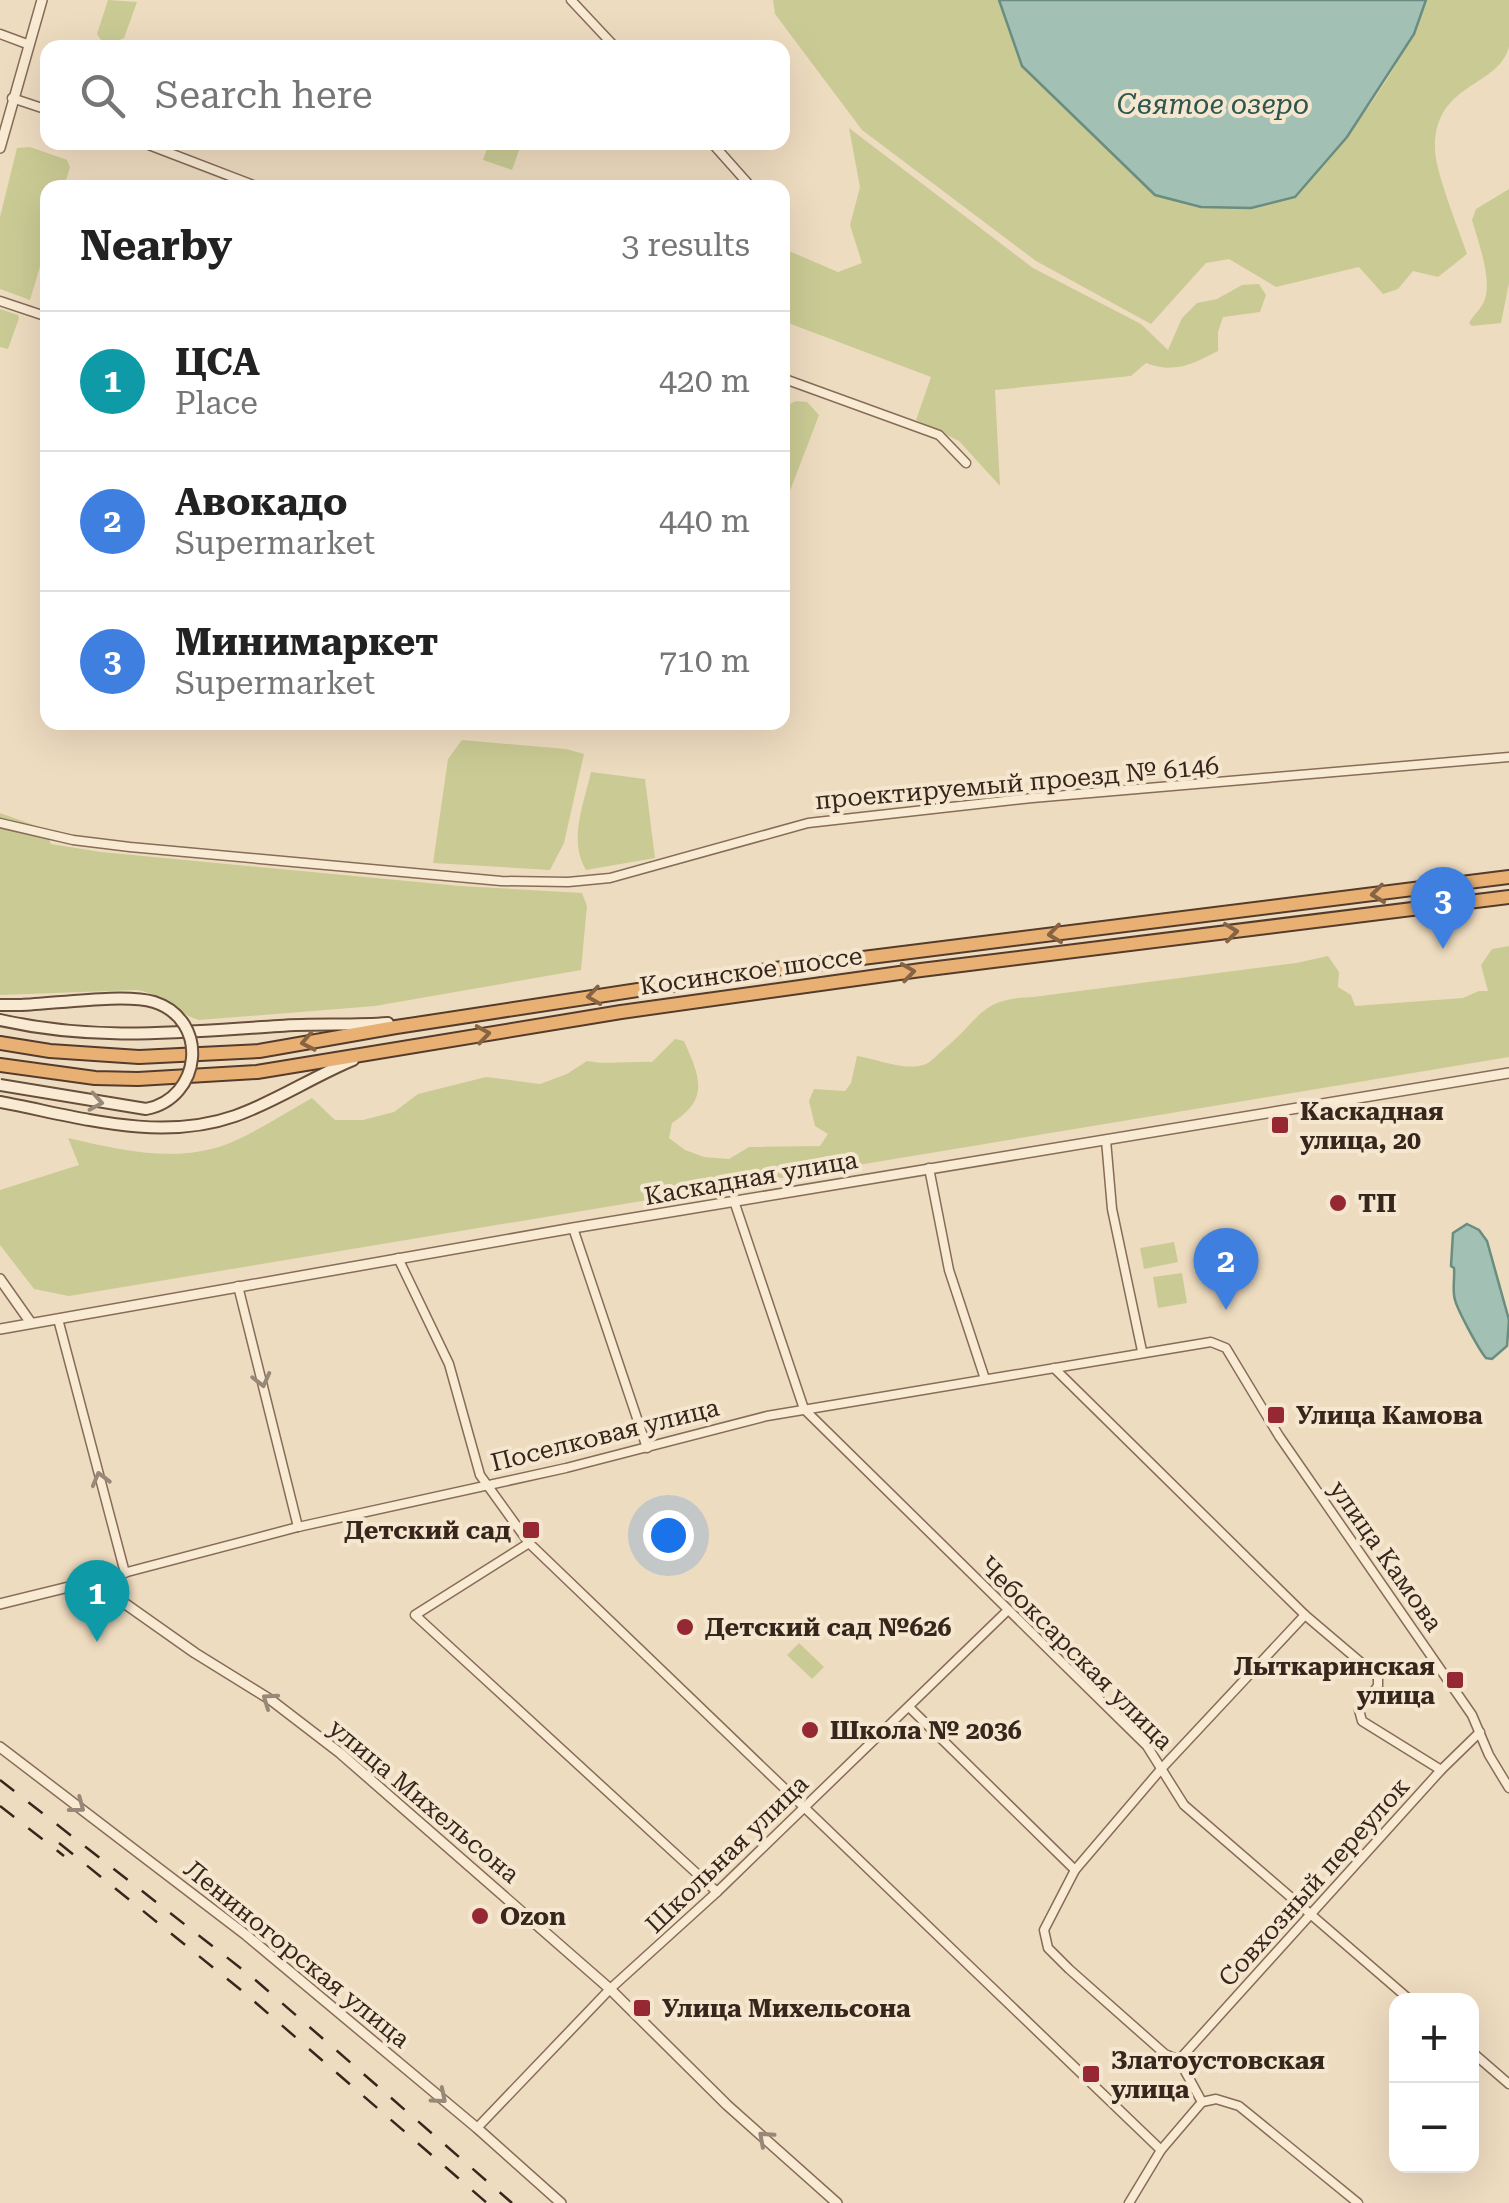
<!DOCTYPE html>
<meta charset="utf-8">
<style>
:root{--surface:#fff;--page:#f6f6f6;--text:#222;--muted:#767676;--line:#e0e0e0;--accent:#7c3aed}
body{margin:0;font-family:"Roboto Serif",serif;background:var(--page);color:var(--text)}
.controls{position:absolute;right:30px;bottom:30px;display:grid;overflow:hidden;border-radius:20px;box-shadow:0 10px 40px #0002}
.controls button{width:90px;height:90px;display:grid;place-items:center;padding:0;border:0;border-bottom:2px solid var(--line);background:var(--surface);color:var(--text);font:50px sans-serif}
.you{position:absolute;left:668px;top:1535px;width:35px;height:35px;margin:-25px;border:8px solid #fff;border-radius:50%;background:#1a73e8;box-shadow:0 0 0 15px #1a73e833}
.badge{display:grid;place-items:center;width:65px;height:65px;border-radius:50%;background:var(--accent);color:#fff;font-size:32px;font-weight:700}
.pin{position:absolute;translate:-50% -82px;filter:drop-shadow(0 2px 5px #0008)}
.pin::after{content:'';position:absolute;top:52px;width:35px;height:30px;background:inherit;clip-path:polygon(0 0,100% 0,50% 100%)}
.list{margin:0;padding:0;list-style:none}
h2{display:flex;justify-content:space-between;align-items:center;height:130px;margin:0;padding:0 40px;font-size:42px}
h2 small{font-size:32px;font-weight:400;color:var(--muted)}
.list li{display:grid;grid-template-columns:65px 1fr auto;gap:30px;align-items:center;box-sizing:border-box;height:140px;padding:0 40px;border-top:2px solid var(--line)}
.list b{display:block;font-size:38px;white-space:nowrap}
.list p{margin:0;font-size:32px;white-space:nowrap;color:var(--muted)}
.list em{font-size:32px;font-style:normal;color:var(--muted)}
.icon{flex:none;width:55px;height:55px;fill:none;stroke:currentColor;stroke-width:2;stroke-linecap:round;stroke-linejoin:round}
.map{position:relative;flex:none;width:1509px;height:2203px;overflow:hidden}
.search{position:absolute;background:var(--surface);box-shadow:0 10px 40px #0002;left:40px;top:40px;width:750px;height:110px;display:flex;align-items:center;gap:25px;box-sizing:border-box;padding:0 35px;border-radius:20px;color:var(--muted);font-size:38px}
.panel{position:absolute;background:var(--surface);box-shadow:0 10px 40px #0002;left:40px;top:180px;width:750px;height:550px;border-radius:20px}
.map>svg:first-child{display:block}
.green{fill:#cacb94}
.water{fill:#a3c0b4;stroke:#6a8d81;stroke-width:2.5}
.lines{fill:none;stroke-linecap:round;stroke-linejoin:round}
.minor-casing{stroke:#876c58;stroke-width:11}
.tertiary-casing{stroke:#876c58;stroke-width:12}
.secondary-casing{stroke:#684e3b;stroke-width:14}
.trunk-casing{stroke:#543b2c;stroke-width:16}
.minor{stroke:#f9ead3;stroke-width:8}
.tertiary{stroke:#f9ead3;stroke-width:9}
.secondary{stroke:#f9ead3;stroke-width:10}
.trunk{stroke:#e8b073;stroke-width:12}
.rail{stroke:#36261c;stroke-width:2.5;stroke-dasharray:18 18;stroke-linecap:butt}
.secondary-bridge-casing{stroke:#684e3b;stroke-width:14;stroke-linecap:butt}
.secondary-bridge{stroke:#f9ead3;stroke-width:10}
.oneway{stroke:#866443}
.oneway2{stroke:#988878}
.poi-dot{fill:#952833;stroke:#f5e7cf;stroke-width:4}
.labels{text-anchor:middle;dominant-baseline:central;stroke-width:8;stroke-linejoin:round;paint-order:stroke}
.street-label{font-size:25px;fill:#36261c;stroke:#f5e7cf}
.poi-label{font-size:25px;font-weight:bold;fill:#36261c;stroke:#f5e7cf;text-anchor:start}
.water-label{font-size:28px;font-style:italic;fill:#2c564f;stroke:#f5e7cf}
</style>
<div class="map">
<svg width="1509" height="2203" viewBox="0 0 1509 2203">
<rect width="100%" height="100%" fill="#eedcc0"/>
<!-- green -->
<g class="green">
<path d="M108,0L137,2L124,38L111,44L101,40L97,34Z"/>
<path d="M773,0H999L1022,66L1295,197C1347,138 1400,74 1426,0H1509C1509,14 1509,34 1509,47C1498,88 1434,82 1435,149C1435,171 1459,230 1467,254L1438,277L1413,271L1398,289L1383,294L1359,267L1276,287L1229,259L1206,263L1151,324L1036,261L862,130L775,14Z"/>
<path d="M849,128L1033,268L1141,324L1168,350L1182,318L1197,303L1217,299L1242,285L1259,284L1266,295L1260,312L1223,317L1218,332V351C1193,364 1174,374 1146,363L1131,376L995,390L1000,486L959,441L916,420L931,377L783,321L782,248L838,272L862,263L850,225L860,187Z"/>
<path d="M489,143L521,145L512,170L483,160Z"/>
<path d="M30,147L67,160L70,167L64,187L48,188L47,243L30,300L0,289V217L17,148Z"/>
<path d="M1509,189V283L1501,323L1472,326L1469,323C1474,314 1484,307 1486,295C1490,273 1478,241 1472,220L1476,209Z"/>
<path d="M0,309L18,315L19,318L8,349L0,347Z"/>
<path d="M796,401L807,402L819,415L788,496L783,500V420L790,404Z"/>
<path d="M462,740L566,749L584,754L564,843L550,870L433,863L448,759Z"/>
<path d="M591,772L645,779L655,858L586,870C568,840 584,803 591,772Z"/>
<path d="M0,813L45,829L51,844L101,852L460,886L582,893L587,906L581,970L375,1006L199,1020C175,1013 166,994 136,990L0,995Z"/>
<path d="M1509,946V1057L69,1296L34,1289L0,1245V1190L79,1165L68,1138C120,1150 178,1164 230,1143C258,1131 285,1113 312,1098L335,1120H363L394,1112L418,1094L486,1077L540,1084L567,1074L587,1061C609,1065 630,1061 652,1062L675,1039L684,1041C700,1077 710,1099 672,1123L669,1138L685,1150L704,1157L729,1159L749,1147L820,1146L828,1134L815,1126L809,1101L814,1089L845,1091L851,1083L857,1056C877,1059 906,1072 926,1064C932,1061 939,1053 944,1049C981,1019 979,998 1033,997L1296,963L1328,956L1339,972L1338,987L1351,995L1355,1006L1463,998L1479,991H1488L1481,965L1492,949Z"/>
<path d="M1174,1242L1178,1262L1144,1269L1140,1248Z"/>
<path d="M1182,1273L1187,1303L1158,1308L1153,1277Z"/>
<path d="M799,1643L824,1667L812,1679L787,1655Z"/>
</g>
<!-- water -->
<g class="water">
<path d="M999,0H1426L1414,34L1347,137L1295,197L1251,208L1201,207L1155,195L1022,66Z"/>
<path d="M1467,1224L1479,1230L1487,1241L1509,1320L1507,1346L1492,1359L1486,1358C1479,1350 1458,1311 1455,1300C1452,1290 1455,1278 1454,1268L1451,1266L1453,1233Z"/>
</g>
<g class="lines">
<defs>
<g id="minor">
<path d="M571,0L616,48"/>
<path d="M0,34L27,44"/>
<path d="M12,98L48,110"/>
<path d="M141,142L261,188"/>
<path d="M711,142L752,188"/>
<path d="M0,301L48,317"/>
<path d="M782,378L939,435L966,463"/>
<path d="M0,823L73,840L130,847L501,881L568,882L610,878L808,823L1032,798L1509,757"/>
<path d="M1106,1140L1112,1209L1142,1351"/>
<path d="M929,1168L949,1270L985,1379"/>
<path d="M734,1201L804,1409L1147,1746L1184,1805L1410,2000"/>
<path d="M573,1228L647,1448"/>
<path d="M398,1258L449,1364L480,1475L529,1543L1161,2150"/>
<path d="M238,1286L298,1527"/>
<path d="M58,1319L125,1573"/>
<path d="M1054,1368L1305,1615L1378,1677V1686L1359,1710L1362,1721L1441,1770"/>
<path d="M529,1543L415,1615L717,1892"/>
<path d="M93,1581L298,1527L566,1468L767,1416L1211,1342L1226,1348L1279,1436L1472,1715L1489,1755L1509,1788"/>
<path d="M1305,1615L1162,1768L1075,1870L1044,1930L1048,1948L1069,1969L1165,2054L1179,2060L1202,2102L1216,2099L1239,2106L1358,2203"/>
<path d="M910,1708L1075,1870"/>
<path d="M1472,2052L1509,2084"/>
<path d="M1179,2060L1441,1770L1480,1732"/>
<path d="M477,2128L610,1989L717,1892L1007,1611"/>
<path d="M1129,2203L1161,2150L1202,2102"/>
</g>
<g id="tertiary">
<path d="M0,148L42,0"/>
<path d="M0,1279L31,1323"/>
<path d="M0,1329L573,1228L1509,1073"/>
<path d="M0,1604L93,1581L195,1653L271,1700L340,1753L610,1989L727,2105L837,2203"/>
<path d="M0,1747L246,1935L477,2128L561,2203"/>
</g>
<g id="secondary">
<path d="M0,1005H21"/>
<path d="M0,1020C98,1042 181,1032 279,1026C315,1023 351,1026 388,1023"/>
<path d="M0,1102C76,1116 158,1143 235,1116C275,1102 312,1077 353,1060"/>
</g>
<g id="trunk">
<path d="M0,1043L50,1051L139,1057L259,1051L396,1027L775,969L1509,877"/>
<path d="M0,1065L95,1078L138,1079L257,1072L621,1012L921,970L1509,897"/>
</g>
</defs>
<!-- minor casing -->
<use href="#minor" class="minor-casing"/>
<!-- tertiary casing -->
<use href="#tertiary" class="tertiary-casing"/>
<!-- secondary casing -->
<use href="#secondary" class="secondary-casing"/>
<!-- trunk casing -->
<use href="#trunk" class="trunk-casing"/>
<!-- minor -->
<use href="#minor" class="minor"/>
<!-- tertiary -->
<use href="#tertiary" class="tertiary"/>
<!-- secondary -->
<use href="#secondary" class="secondary"/>
<!-- trunk -->
<use href="#trunk" class="trunk"/>
<!-- rail -->
<g class="rail">
<path d="M0,1780L252,1977L512,2203"/>
<path d="M0,1806L64,1856"/>
<path d="M59,1843L241,1990L487,2203"/>
</g>
<defs>
<path id="secondary-bridge" d="M0,1085L146,1109C202,1098 210,1020 154,1002C124,993 54,1004 21,1005"/>
</defs>
<!-- secondary-bridge casing -->
<use href="#secondary-bridge" class="secondary-bridge-casing"/>
<!-- secondary-bridge -->
<use href="#secondary-bridge" class="secondary-bridge"/>
</g>
<!-- one-way arrows -->
<defs><path id="oneway-chevron" d="M-2-3.5L2.5 0L-2 3.5" fill="none" stroke-width="1.6" stroke-linecap="round" stroke-linejoin="round" transform="scale(2.5)"/></defs>
<g class="oneway">
<use href="#oneway-chevron" transform="translate(1378 894) rotate(173)"/>
<use href="#oneway-chevron" transform="translate(1231 932) rotate(-7)"/>
<use href="#oneway-chevron" transform="translate(1055 934) rotate(173)"/>
<use href="#oneway-chevron" transform="translate(908 972) rotate(-8)"/>
<use href="#oneway-chevron" transform="translate(594 996) rotate(172)"/>
<use href="#oneway-chevron" transform="translate(483 1034) rotate(-9)"/>
<use href="#oneway-chevron" transform="translate(308 1042) rotate(169)"/>
</g>
<g class="oneway2">
<use href="#oneway-chevron" transform="translate(96 1102) rotate(10)"/>
<use href="#oneway-chevron" transform="translate(262 1380) rotate(76)"/>
<use href="#oneway-chevron" transform="translate(100 1479) rotate(-105)"/>
<use href="#oneway-chevron" transform="translate(269 1700) rotate(-145)"/>
<use href="#oneway-chevron" transform="translate(78 1806) rotate(37)"/>
<use href="#oneway-chevron" transform="translate(440 2097) rotate(40)"/>
<use href="#oneway-chevron" transform="translate(765 2138) rotate(-138)"/>
</g>
<!-- markers -->
<g class="poi-dot">
<rect x="1270" y="1115" width="20" height="20" rx="5"/>
<circle cx="1338" cy="1203" r="10"/>
<rect x="1266" y="1405" width="20" height="20" rx="5"/>
<rect x="521" y="1520" width="20" height="20" rx="5"/>
<circle cx="685" cy="1627" r="10"/>
<rect x="1445" y="1670" width="20" height="20" rx="5"/>
<circle cx="810" cy="1730" r="10"/>
<circle cx="480" cy="1916" r="10"/>
<rect x="632" y="1998" width="20" height="20" rx="5"/>
<rect x="1081" y="2064" width="20" height="20" rx="5"/>
</g>
<g class="labels">
<!-- street labels -->
<g class="street-label">
<text transform="translate(1017 783) rotate(-5)">проектируемый проезд № 6146</text>
<text transform="translate(751 971) rotate(-8)">Косинское шоссе</text>
<text transform="translate(751 1178) rotate(-10)">Каскадная улица</text>
<text transform="translate(605 1435) rotate(-14)">Поселковая улица</text>
<text transform="translate(1386 1556) rotate(55)">улица Камова</text>
<text transform="translate(1076 1653) rotate(45)">Чебоксарская улица</text>
<text transform="translate(424 1801) rotate(40)">улица Михельсона</text>
<text transform="translate(727 1854) rotate(-44)">Школьная улица</text>
<text transform="translate(1314 1882) rotate(-48)">Совхозный переулок</text>
<text transform="translate(297 1954) rotate(39)">Лениногорская улица</text>
</g>
<!-- poi labels -->
<g class="poi-label">
<text x="1300" y="1111">Каскадная<tspan x="1300" dy="29">улица, 20</tspan></text>
<text x="1358" y="1203">ТП</text>
<text x="1296" y="1415">Улица Камова</text>
<text x="511" y="1530" text-anchor="end">Детский сад</text>
<text x="705" y="1627">Детский сад №626</text>
<text x="1435" y="1666" text-anchor="end">Лыткаринская<tspan x="1435" dy="29">улица</tspan></text>
<text x="830" y="1730">Школа № 2036</text>
<text x="500" y="1916">Ozon</text>
<text x="662" y="2008">Улица Михельсона</text>
<text x="1111" y="2060">Златоустовская<tspan x="1111" dy="29">улица</tspan></text>
</g>
<!-- water labels -->
<g class="water-label">
<text x="1213" y="104">Святое озеро</text>
</g>
</g>
</svg>
<div class="controls">
<button>+</button>
<button>−</button>
</div>
<div class="you"></div>
<div class="pin badge" style="left:97px;top:1642px;background:#0f9aa8">1</div>
<div class="pin badge" style="left:1226px;top:1310px;background:#3f7fe0">2</div>
<div class="pin badge" style="left:1443px;top:949px;background:#3f7fe0">3</div>
<div class="search"><svg class="icon" aria-label="search" viewBox="0 0 24 24"><circle cx="10" cy="10" r="6"/><path d="M15 15l6 6"/></svg>Search here</div>
<section class="panel">
<h2>Nearby<small>3 results</small></h2>
<ul class="list">
<li><span class="badge" style="background:#0f9aa8">1</span><div><b>ЦСА</b><p>Place</p></div><em>420 m</em></li>
<li><span class="badge" style="background:#3f7fe0">2</span><div><b>Авокадо</b><p>Supermarket</p></div><em>440 m</em></li>
<li><span class="badge" style="background:#3f7fe0">3</span><div><b>Минимаркет</b><p>Supermarket</p></div><em>710 m</em></li>
</ul>
</section>
</div>
